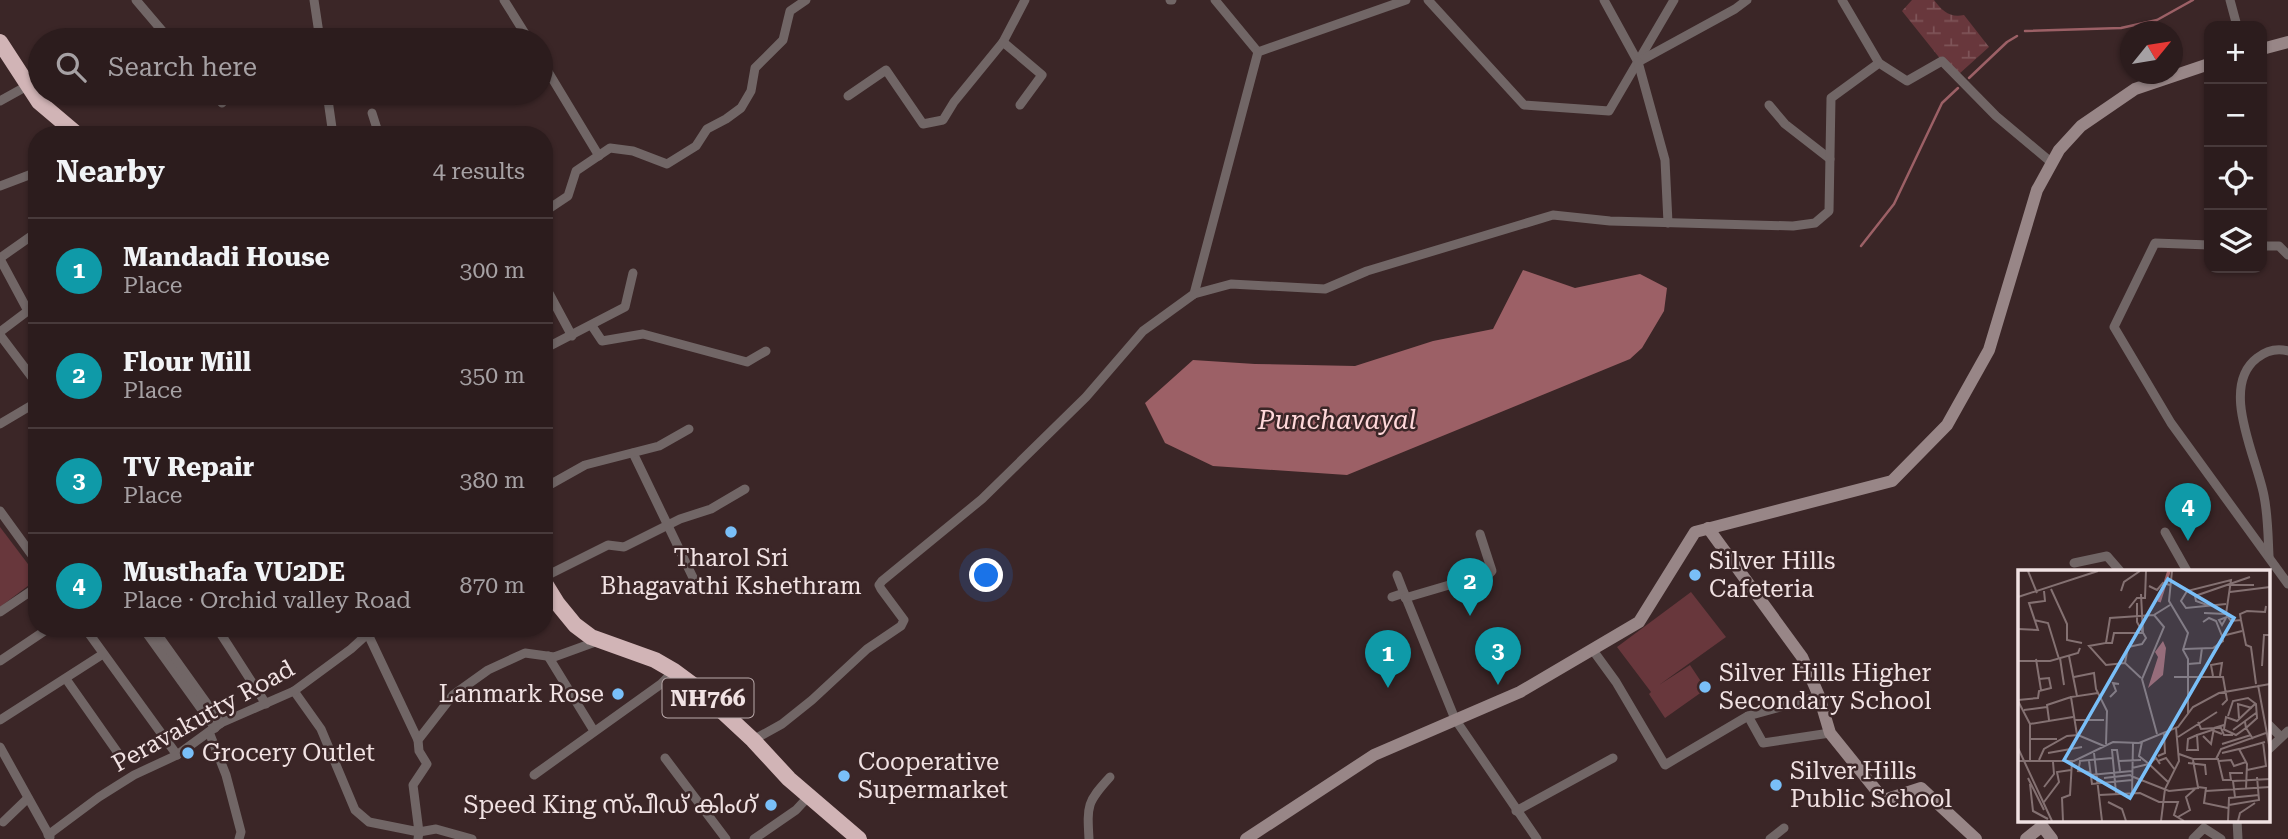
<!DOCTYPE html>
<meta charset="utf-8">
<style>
:root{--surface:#2c1c1d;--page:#342526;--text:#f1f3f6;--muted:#a6a1a4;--line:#483a3b;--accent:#b45309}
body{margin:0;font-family:"Roboto Serif","Noto Sans Malayalam",serif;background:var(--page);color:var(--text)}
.controls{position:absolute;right:21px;top:21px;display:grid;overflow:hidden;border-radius:14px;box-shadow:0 2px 5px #0004}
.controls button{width:63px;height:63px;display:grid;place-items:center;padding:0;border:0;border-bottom:2px solid var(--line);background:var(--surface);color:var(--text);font:35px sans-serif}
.compass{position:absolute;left:2120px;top:21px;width:63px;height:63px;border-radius:50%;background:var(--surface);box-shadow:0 2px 5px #0004;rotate:60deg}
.you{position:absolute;left:987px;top:576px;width:24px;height:24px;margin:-18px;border:5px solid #fff;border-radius:50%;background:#1a73e8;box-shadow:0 0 0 10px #1a73e833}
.badge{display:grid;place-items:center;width:46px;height:46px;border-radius:50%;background:var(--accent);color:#fff;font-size:23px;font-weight:700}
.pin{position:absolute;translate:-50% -58px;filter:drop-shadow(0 2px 4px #0008)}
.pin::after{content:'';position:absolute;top:37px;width:24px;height:21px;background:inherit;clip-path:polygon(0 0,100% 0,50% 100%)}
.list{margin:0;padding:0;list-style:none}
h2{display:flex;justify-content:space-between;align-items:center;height:91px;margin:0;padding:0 28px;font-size:30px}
h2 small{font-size:23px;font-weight:400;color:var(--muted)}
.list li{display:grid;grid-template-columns:46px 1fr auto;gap:21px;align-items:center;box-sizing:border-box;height:105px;padding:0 28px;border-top:2px solid var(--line)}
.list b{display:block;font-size:26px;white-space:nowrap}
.list p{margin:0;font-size:23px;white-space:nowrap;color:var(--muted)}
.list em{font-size:23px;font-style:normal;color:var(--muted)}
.icon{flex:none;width:38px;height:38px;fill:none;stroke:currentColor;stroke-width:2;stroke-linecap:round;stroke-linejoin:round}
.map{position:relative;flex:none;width:2288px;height:839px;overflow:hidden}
.search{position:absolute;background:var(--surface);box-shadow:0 2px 5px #0004;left:28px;top:28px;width:525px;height:77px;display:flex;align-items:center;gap:18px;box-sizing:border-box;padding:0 24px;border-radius:38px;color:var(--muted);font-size:26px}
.panel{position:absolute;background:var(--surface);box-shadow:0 2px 5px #0004;left:28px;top:126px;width:525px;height:511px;border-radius:28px}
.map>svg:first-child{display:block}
.wetland{fill:url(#wetland-marsh)}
.green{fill:#68373c}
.water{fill:#9c6066}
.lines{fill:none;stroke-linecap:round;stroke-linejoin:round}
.stream{stroke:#9c6066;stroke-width:2.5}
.street{stroke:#716666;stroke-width:9}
.secondary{stroke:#988687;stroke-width:12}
.highway{stroke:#d1b4b6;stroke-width:16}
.poi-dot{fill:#79bff8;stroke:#3b2627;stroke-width:2.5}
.labels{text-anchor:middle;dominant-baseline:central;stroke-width:5;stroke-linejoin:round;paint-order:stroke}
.shield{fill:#3b2627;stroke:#baaaab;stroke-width:2}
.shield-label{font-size:23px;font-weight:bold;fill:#f1e2e3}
.poi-label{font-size:24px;fill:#f1e2e3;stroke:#3b2627;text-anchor:start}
.street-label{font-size:24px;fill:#f1e2e3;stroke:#3b2627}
.water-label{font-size:26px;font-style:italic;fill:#ffd8da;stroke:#3b2627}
.inset-river{fill:none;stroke:#9c6066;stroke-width:3.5}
.inset-road{fill:none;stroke:#847172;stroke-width:2}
.view{fill:#79bff8;fill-opacity:0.15;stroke:#79bff8;stroke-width:3.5}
.inset-edge{fill:none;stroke:#f1e2e3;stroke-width:3.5}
</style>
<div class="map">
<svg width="2288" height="839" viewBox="0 0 2288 839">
<defs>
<pattern id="wetland-marsh" width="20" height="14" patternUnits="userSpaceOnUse" patternTransform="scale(1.75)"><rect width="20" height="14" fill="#68373c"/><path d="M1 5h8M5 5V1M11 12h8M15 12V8" fill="none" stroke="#7e5458"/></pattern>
</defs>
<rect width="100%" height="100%" fill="#3b2627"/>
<!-- wetland -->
<path class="wetland" d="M1912,0H1934C1942,11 1950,18 1964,15L1989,47L1959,74L1942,61L1902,11Z"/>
<!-- green -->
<g class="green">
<path d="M0,527L37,576V579L0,607Z"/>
<path d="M1691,592L1726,637L1659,685L1690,665L1706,689L1665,718L1649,694L1651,692L1617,647Z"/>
</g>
<!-- water -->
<path class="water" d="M1523,270L1575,288L1640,274L1667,288L1664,311L1642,348L1630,359L1347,475L1213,466L1165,443L1145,403L1193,360L1255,364L1355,366L1433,341L1493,329Z"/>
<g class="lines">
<!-- stream -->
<g class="stream">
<path d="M2025,31L2121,28L2157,20L2193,0"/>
<path d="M1969,78L2007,42L2017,36"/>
<path d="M1861,246L1894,204L1942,103L1958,88"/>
</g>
<!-- street -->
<g class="street">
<path d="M136,0L170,40"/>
<path d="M314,0L320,40"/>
<path d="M504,0L529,40"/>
<path d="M1170,0H1172"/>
<path d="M1215,0L1258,52"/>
<path d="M1428,0L1524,105L1609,111L1674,0"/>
<path d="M1604,0L1638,62L1735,9L1747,0"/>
<path d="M1842,0L1879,63"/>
<path d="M2230,0L2237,26"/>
<path d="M1003,42L1025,0"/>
<path d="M541,60L599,156"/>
<path d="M1638,62L1665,160L1668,223"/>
<path d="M214,93L222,103"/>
<path d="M327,93L333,135"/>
<path d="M848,96L886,70L923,124L943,120L954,102L1003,42L1042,75L1020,105"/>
<path d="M0,101L27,86"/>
<path d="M1769,105L1785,124L1830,159"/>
<path d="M372,113L379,135"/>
<path d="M0,186L37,172"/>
<path d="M544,212L568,196L576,171L610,148L633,151L667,164L696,146L707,129L726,119L741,108L751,91L755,68L783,40L790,11L806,0"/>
<path d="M2209,245L2155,243L2114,327L2171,423L2288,584"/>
<path d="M2262,246H2279L2288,255"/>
<path d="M0,258L37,232"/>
<path d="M0,259L28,311"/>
<path d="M544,284L572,336"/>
<path d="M1194,294L1258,52L1406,0"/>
<path d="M592,326L602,341L643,334L747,362L766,351"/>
<path d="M0,332L37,304"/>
<path d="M0,335L37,384"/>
<path d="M544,349L625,307L633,273"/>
<path d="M0,424L37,402"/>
<path d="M633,453L698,588"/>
<path d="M544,488L585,465L659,446L689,429"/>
<path d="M0,511L37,562"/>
<path d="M2165,532L2187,571"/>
<path d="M2269,556C2268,536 2268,516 2264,496C2257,458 2219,387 2257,358C2266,351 2277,348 2288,351"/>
<path d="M2074,563L2107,556L2120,571"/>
<path d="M1397,575L1404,593"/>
<path d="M544,577L608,545L624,547L680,519L711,509L745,489"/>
<path d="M1392,597L1404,593L1455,719L1537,839"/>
<path d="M1405,598L1490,573L1492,571L1480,534"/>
<path d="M0,612L37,587"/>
<path d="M85,628L177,755"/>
<path d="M143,628L215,728"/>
<path d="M153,628L221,723"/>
<path d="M217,628L266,704"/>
<path d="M366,630L418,740"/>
<path d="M1592,649L1616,682L1665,765L1748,716L1819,696"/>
<path d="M548,656L594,731"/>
<path d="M0,661L49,628"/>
<path d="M66,679L118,753"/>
<path d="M294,691L321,729L355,810L369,822L419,832L413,785L427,764L419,751L418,740L453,695L488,670L525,653L554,657L598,641"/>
<path d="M1748,716L1763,743L1830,733"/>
<path d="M0,720L103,654"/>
<path d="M2269,725L2280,736"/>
<path d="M209,732L226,775L241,832L239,839"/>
<path d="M753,740L782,724L812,700L867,649L901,626L904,620L881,589L879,585L882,581L982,499L1086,397L1143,331L1194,294L1231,284L1325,289L1367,271L1553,215L1610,221L1793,226L1815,223L1829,211L1831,98L1879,63L1907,81L1942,61L1996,116L2052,163"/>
<path d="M0,747L50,837"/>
<path d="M2269,749L2288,731"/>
<path d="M665,758L726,839"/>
<path d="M534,775L661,684L674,671"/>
<path d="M1516,811L1613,758"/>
<path d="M2237,820L2238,839"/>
<path d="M3,822L28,798"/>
<path d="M48,835L99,797L134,775L177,755L221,723L294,691L351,649L374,628"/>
<path d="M418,839L419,832L436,829L472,839"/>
<path d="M754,839L796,810L809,796"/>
<path d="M1089,839C1087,805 1087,802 1110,777"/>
<path d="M1770,839L1784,828"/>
<path d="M2193,839L2204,828L2221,839"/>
</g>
<!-- secondary -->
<g class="secondary">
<path d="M2262,49L2288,42"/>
<path d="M1708,528L1802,657L1819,696L1830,733L1884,800L1921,788L1976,839"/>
<path d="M1246,839L1374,755L1520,692L1639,622L1695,532L1892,481L1947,425L1989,350L2037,190L2059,150L2081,126L2135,89L2209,64"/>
<path d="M2026,839L2042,826L2052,839"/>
</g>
<!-- highway -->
<g class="highway">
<path d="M0,42L39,102L78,135"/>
<path d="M544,582L557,603L575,625L591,637L655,660L674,671L697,688L753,740L789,779L859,839"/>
</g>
</g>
<!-- markers -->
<g class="poi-dot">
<circle cx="731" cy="532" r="7"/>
<circle cx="1695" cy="575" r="7"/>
<circle cx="1705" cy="687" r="7"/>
<circle cx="618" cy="694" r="7"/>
<circle cx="188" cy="753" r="7"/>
<circle cx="844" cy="776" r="7"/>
<circle cx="1776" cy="785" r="7"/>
<circle cx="771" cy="805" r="7"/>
</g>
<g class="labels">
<!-- shield labels -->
<rect class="shield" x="662.5" y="678.5" width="91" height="39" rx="5"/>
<g class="shield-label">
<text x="708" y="698">NH766</text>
</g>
<!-- poi labels -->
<g class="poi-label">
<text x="731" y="558" text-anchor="middle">Tharol Sri<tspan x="731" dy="28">Bhagavathi Kshethram</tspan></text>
<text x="1709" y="561">Silver Hills<tspan x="1709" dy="28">Cafeteria</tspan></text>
<text x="1719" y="673">Silver Hills Higher<tspan x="1719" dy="28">Secondary School</tspan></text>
<text x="604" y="694" text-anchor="end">Lanmark Rose</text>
<text x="202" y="753">Grocery Outlet</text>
<text x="858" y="762">Cooperative<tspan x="858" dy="28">Supermarket</tspan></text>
<text x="1790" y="771">Silver Hills<tspan x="1790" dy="28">Public School</tspan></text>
<text x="757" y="805" text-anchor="end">Speed King സ്പീഡ് കിംഗ്</text>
</g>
<!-- street labels -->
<g class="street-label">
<text transform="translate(203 716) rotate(-29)">Peravakutty Road</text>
</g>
<!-- water labels -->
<g class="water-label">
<text x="1337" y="420">Punchavayal</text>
</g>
</g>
<!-- overview -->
<g transform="translate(2018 570)">
<rect width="252" height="252" fill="#3b2627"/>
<path d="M145,71L148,78L145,105L130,118L140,87L137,82Z" fill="#9c6066"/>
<path class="inset-river" d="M141,32L151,1"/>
<path class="inset-road" d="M10,1L19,23M154,1L151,31L170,63L165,80L170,89V144M213,15H236M131,16L139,20L145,13L152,15M33,19L49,54V70L64,73M103,21L106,12L122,1M212,22L252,17M0,27L80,1M119,33V52L128,68L124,74L110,77L107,93L123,108M208,34L168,38L163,31L169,21L213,10L208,44L213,51L223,50L228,75L233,77L238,114M192,36L178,31L177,26L232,7M111,38L119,28H127L128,1M186,43L208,44M208,48L204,55L201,50L209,47M16,50L30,53L41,89M223,50L222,44L229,41L247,42L248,36M185,52L191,48L198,51L204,66M0,59L20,60L11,33L27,31L26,21M88,73H94L96,63H125L123,24M166,79L195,78L205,71L204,66L224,61M51,86L59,126M42,88L46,115M18,89L23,120M0,91H32L60,83L62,78M107,93L88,95L71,76L88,73L92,48L136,45M170,94L182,93L184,78M244,96L246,65H252M195,106L193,95L204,93L202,106M56,107L76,103L78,119L89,141L88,174M156,107H205L209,130L204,135M240,115L252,180M92,127L98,121L95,113L101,114M0,130L20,128L21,121L33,118L31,108L21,109M0,131L12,154V190M6,140L29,137M210,146L215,131L230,128L238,134L239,148L228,158L227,152M221,148L220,134L234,138M31,150L29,135L53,127M56,150H86M180,152L183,159L196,158L193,174L185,166M12,154L55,147M206,155L196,158H203L206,165H215M205,159L218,165L228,158L235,169M206,159L208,147L219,151L238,133M215,160L238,143M139,164L124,109L146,57L136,45L152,35M59,165L53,127L80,123M160,167L199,142M12,169H39M204,174L233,165M0,178L34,251M222,179L247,172M169,180H180L179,165L194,160L204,164M169,181L170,169L179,165M30,183L64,177M76,183L84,251M204,183L221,179L229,194L228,219M161,184L175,189H200L205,210H213L212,203H225M140,186L147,183L146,163M198,189L203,179L248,163M21,190L26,179L49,166L60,165L86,176M175,190L180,217L188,218L186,233L210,238M1,191H56L95,172L121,173L160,157L175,137L201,123L252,114M61,191L94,188M71,191L74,214L114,210M101,191L123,190M140,191L148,188L157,200M201,191L213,190L216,196L228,192M62,192L60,201L72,202M170,193L187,195L188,205M142,194L138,188L131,194L150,212M114,198L131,194L121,186L124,172M229,200L248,196L245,172M72,205L114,201M113,206L151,221L181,218M10,208L26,240M86,208L113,205M12,214L15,241L30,249M26,217L36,204L35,192M188,221L252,217M98,223L94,180H99L102,201M114,224L115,173M81,225L122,223L141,232H160L156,245L166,251M217,227L215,211L252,209M26,232L41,212L39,202L53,200M90,232L104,239L108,251M211,235L241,230L239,207M160,247L172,240L168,227L177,219M45,251L44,228L52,225L54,191M143,251L147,219L161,191L158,158M210,251L211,228L241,225M220,251L222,243L237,233"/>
<path class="view" d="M150,9L216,48L112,228L46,190Z"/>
<rect width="252" height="252" class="inset-edge"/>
</g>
</svg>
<div class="controls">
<button>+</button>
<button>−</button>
<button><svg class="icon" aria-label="locate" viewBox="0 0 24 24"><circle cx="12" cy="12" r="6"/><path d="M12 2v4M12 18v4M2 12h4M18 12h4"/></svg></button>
<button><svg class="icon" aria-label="layers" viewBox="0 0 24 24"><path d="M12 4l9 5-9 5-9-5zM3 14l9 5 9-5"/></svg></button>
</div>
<svg class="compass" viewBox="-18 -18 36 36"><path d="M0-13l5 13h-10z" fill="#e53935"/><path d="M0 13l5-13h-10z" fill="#a6a1a4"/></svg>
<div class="you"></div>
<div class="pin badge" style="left:1388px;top:688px;background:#0f9aa8">1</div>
<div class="pin badge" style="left:1470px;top:616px;background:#0f9aa8">2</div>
<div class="pin badge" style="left:1498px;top:685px;background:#0f9aa8">3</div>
<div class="pin badge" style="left:2188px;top:541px;background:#0f9aa8">4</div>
<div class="search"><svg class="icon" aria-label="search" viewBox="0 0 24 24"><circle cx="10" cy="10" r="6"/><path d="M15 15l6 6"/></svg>Search here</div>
<section class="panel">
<h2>Nearby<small>4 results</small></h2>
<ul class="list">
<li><span class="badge" style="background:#0f9aa8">1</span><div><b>Mandadi House</b><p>Place</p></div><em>300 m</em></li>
<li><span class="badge" style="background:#0f9aa8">2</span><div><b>Flour Mill</b><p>Place</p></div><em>350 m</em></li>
<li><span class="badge" style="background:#0f9aa8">3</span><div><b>TV Repair</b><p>Place</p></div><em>380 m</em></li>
<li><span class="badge" style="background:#0f9aa8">4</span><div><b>Musthafa VU2DE</b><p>Place · Orchid valley Road</p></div><em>870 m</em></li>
</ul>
</section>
</div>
